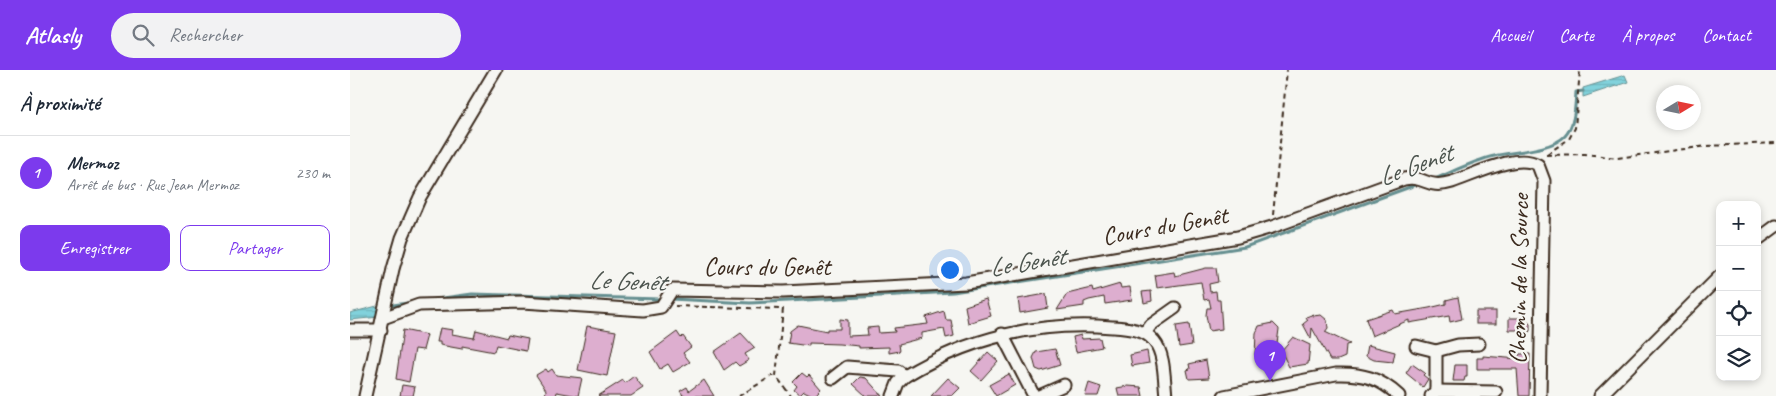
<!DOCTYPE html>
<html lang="fr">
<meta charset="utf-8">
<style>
:root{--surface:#fff;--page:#f2f2f3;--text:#1f2937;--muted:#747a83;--line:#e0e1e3;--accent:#7c3aed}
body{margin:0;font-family:Caveat,sans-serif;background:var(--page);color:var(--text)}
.controls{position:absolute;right:15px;bottom:15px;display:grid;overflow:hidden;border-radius:10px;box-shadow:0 2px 8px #0003}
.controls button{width:45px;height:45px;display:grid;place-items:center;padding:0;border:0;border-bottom:1px solid var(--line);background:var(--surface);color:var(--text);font:25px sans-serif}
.compass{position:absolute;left:1306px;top:15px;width:45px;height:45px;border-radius:50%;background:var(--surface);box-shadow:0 2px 8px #0003;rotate:80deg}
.you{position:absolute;left:599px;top:199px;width:18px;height:18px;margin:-12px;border:4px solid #fff;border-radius:50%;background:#1a73e8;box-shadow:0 0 0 8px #1a73e833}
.badge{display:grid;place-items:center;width:32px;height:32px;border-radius:50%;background:var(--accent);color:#fff;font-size:16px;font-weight:700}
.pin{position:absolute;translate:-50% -41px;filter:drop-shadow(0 1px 2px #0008)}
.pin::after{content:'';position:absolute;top:26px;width:18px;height:15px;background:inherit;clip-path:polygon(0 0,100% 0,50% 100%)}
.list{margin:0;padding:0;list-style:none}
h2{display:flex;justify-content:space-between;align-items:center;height:65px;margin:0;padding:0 20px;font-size:21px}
h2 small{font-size:16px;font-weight:400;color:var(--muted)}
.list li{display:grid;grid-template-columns:32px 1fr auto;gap:15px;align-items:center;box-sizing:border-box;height:75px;padding:0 20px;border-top:1px solid var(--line)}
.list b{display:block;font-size:19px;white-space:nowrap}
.list p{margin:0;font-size:16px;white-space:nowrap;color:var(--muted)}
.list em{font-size:16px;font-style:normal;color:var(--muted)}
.actions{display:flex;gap:10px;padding:15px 20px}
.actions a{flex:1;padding:11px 0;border:1px solid var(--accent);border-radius:10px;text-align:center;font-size:18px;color:var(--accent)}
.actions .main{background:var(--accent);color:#fff}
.icon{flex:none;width:28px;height:28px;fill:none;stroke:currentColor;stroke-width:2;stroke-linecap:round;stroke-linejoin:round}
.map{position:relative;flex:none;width:1426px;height:326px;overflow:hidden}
header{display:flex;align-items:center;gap:30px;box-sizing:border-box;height:70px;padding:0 25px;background:var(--accent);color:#fff}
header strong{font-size:24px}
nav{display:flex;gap:28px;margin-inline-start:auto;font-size:18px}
.search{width:350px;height:45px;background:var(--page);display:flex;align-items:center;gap:12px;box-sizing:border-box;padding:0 18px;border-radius:28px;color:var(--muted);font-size:19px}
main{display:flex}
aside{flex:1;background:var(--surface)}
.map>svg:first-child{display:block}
.water{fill:url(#water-rules);stroke:#658f90}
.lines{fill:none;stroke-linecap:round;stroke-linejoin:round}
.stream{stroke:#658f90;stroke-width:3}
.building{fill:#ddaecf;stroke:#3b2a1e}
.street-casing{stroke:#3b2a1e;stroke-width:15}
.path{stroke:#3b2a1e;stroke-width:2;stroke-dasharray:5 4;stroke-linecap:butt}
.street{stroke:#f6f6f2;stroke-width:11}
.labels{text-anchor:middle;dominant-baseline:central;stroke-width:4.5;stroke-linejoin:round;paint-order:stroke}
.street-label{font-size:25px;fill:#3b2a1e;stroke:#f6f6f2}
.water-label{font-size:26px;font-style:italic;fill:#4c544e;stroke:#f6f6f2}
</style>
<header>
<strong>Atlasly</strong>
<div class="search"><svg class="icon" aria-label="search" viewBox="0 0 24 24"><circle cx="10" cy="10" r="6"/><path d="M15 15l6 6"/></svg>Rechercher</div>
<nav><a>Accueil</a><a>Carte</a><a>À propos</a><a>Contact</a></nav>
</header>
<main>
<aside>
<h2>À proximité<small></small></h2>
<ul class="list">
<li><span class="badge">1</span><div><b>Mermoz</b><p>Arrêt de bus · Rue Jean Mermoz</p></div><em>230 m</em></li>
</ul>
<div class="actions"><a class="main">Enregistrer</a><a>Partager</a></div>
</aside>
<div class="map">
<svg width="1426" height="326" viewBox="0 0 1426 326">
<defs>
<pattern id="water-rules" width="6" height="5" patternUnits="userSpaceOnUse" patternTransform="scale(1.25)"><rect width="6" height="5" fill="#81d2dc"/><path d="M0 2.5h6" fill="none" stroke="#70b4bc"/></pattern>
</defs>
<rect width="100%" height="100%" fill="#f6f6f2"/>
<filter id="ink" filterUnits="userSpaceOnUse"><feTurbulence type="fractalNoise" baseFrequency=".02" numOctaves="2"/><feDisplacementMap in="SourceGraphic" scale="10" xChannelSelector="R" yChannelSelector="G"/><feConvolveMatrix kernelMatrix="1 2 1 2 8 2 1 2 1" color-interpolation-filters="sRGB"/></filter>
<g filter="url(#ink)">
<!-- water -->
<g class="water">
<path d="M1275,5L1278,12L1233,27V18Z"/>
<path d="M31,235L29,247L0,250V243Z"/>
</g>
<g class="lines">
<!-- stream -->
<g class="stream">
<path d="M1082,110C1102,102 1123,91 1144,86C1163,81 1200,81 1215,66C1225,55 1225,37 1226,22L1233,21"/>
<path d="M320,229L400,233L603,222L895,177L1071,113"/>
<path d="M43,235L122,224L311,229"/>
</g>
</g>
<!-- building -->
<g class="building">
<path d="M856,198H866L868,212L859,214L860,222L866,221L867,230H870L872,259L859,261L856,245L857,238H861L859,229L854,230L851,212L807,218L805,205L824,202L825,206Z"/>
<path d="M770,214L771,218L780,217L782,230L755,234L754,227L739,230L734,232V236L707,240L717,224L742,218L743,222Z"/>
<path d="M801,221L802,231L794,233L792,222Z"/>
<path d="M696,224L698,238L670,243L668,229Z"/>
<path d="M1108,227L1112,249L1100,252L1099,246L1059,253V250L1022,266L1017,252L1016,249L1043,240L1045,244L1079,238L1096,234V230Z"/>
<path d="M636,229L641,246L618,253L615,236Z"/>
<path d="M594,241L596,250H601L604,266L596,268L594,259L572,263V268L549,274L550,281L539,283V277L509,278V276L489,274L459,273V276L438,273L440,261L448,255L477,261V259H490V249L498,250V266L518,265L517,258L528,257L529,263L545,262L544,258L578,254L576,247Z"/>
<rect x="1126" y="241" width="20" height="13"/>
<path d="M964,244L963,246L971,245L977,250L978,258L975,262L1000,274L996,275L995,287L988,290H980L962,258L961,269L953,254L958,250L956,247Z"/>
<path d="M1159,248H1175L1180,254V261L1174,267L1168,260H1159Z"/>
<path d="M923,253L929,259L927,274L912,277L905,285L906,263L909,256Z"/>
<path d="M839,254L842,275L829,277L826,256Z"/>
<path d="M237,256L266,261L257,306L228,300Z"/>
<path d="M90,258L103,260L102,264L124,268L126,260L157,268L158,265L178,269L176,281L146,275L144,282L112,276V279L90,275V272H87Z"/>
<path d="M53,260L77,265L73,280L65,279L59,312L46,309Z"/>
<path d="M327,262L331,268L333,266L341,277L333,283L340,292L323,302L318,294L310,299L300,282Z"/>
<path d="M391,263L405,278L395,284L399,290L389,296L385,292L374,300L364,282Z"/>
<path d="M731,265L732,269L750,268L752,277L726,282L723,267Z"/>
<path d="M943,267L960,275L958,294L939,297L931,281Z"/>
<path d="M1018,275L1045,282L1043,292L1024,290L1016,286Z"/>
<path d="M705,279L710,295L691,301L686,299L683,288L686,282Z"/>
<path d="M797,281L799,293L782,296L780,285Z"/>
<path d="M638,282L648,291L631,310L621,301Z"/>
<path d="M1169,284H1180L1179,326H1169L1167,299H1127V288H1133V286L1169,289Z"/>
<path d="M856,290L859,308L839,309L837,300L840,299L839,294Z"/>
<path d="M1062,294L1075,303L1073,305L1078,309L1073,317L1056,303Z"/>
<path d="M1105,295H1117V307H1115L1114,311H1103Z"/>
<path d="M196,299L198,302L202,299L206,305L232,308L228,326L207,322L206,326H195L196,320L186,305Z"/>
<path d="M452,303L457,307L459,305L471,319L464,326L454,321L450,325L444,320L447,316L443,312Z"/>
<path d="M659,304L665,315L646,326L639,315Z"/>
<path d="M284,306L293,318L281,326H248L273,310L275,313Z"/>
<path d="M510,307L516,308L532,326H516L503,314Z"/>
<path d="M598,308L610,318L602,326H581Z"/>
<path d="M354,310L364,326H331L333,325L330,321L337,317L339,321Z"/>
<path d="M739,313L751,317L748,326H735Z"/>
<path d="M52,315L65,317L63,326H50Z"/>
<path d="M778,316L791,317L793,326H769L767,318Z"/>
</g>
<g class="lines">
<defs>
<g id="street">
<path d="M1407,170L1426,156"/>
<path d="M33,248L69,235L173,232L293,240L311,237L322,220L433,222L616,213L888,167L922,157L1054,109C1076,105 1076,120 1102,112C1124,105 1167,82 1188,95L1194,111L1190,326"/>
<path d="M0,260H31"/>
<path d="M795,263L801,255L825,238"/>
<path d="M652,264L684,326"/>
<path d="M1066,276L1086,281L1108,275L1129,274"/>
<path d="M1086,281V321"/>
<path d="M483,308L497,297L548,301L555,306"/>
<path d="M15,326L43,199L52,168L70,127L146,0"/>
<path d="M543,326L548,313L555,306C618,268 689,251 762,257C776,258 795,259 804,271C815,284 814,310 816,326"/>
<path d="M689,326L714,315"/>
<path d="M874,326L986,304C1012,303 1030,308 1049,326"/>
<path d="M1081,326L1086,321L1146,322"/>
<path d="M1250,326L1370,206"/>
</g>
</defs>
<!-- street casing -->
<use href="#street" class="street-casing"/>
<!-- path -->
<g class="path">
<path d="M1197,84L1219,69L1225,58L1230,0"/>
<path d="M1196,85L1235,84L1267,88L1357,76L1426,73"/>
<path d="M923,145L937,0"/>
<path d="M325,236L433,239L426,306L441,326"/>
<path d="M389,326L422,306H426"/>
</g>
<!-- street -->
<use href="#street" class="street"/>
</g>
</g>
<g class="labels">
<!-- street labels -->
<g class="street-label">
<text transform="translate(815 156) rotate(-10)">Cours du Genêt</text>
<text x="417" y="197">Cours du Genêt</text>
<text transform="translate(1169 209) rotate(-89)">Chemin de la Source</text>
</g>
<!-- water labels -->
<g class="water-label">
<text transform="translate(1065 95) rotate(-20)">Le Genêt</text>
<text transform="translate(677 192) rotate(-9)">Le Genêt</text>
<text transform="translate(277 211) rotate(2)">Le Genêt</text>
</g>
</g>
</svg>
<div class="controls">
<button>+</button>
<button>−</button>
<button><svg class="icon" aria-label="locate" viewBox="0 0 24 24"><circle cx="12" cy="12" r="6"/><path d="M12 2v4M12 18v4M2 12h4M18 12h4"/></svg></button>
<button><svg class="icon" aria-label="layers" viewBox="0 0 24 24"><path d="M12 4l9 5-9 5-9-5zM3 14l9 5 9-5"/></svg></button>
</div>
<svg class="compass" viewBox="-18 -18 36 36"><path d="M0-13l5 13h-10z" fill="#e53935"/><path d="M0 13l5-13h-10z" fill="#747a83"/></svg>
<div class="you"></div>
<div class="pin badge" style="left:920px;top:311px">1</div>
</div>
</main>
